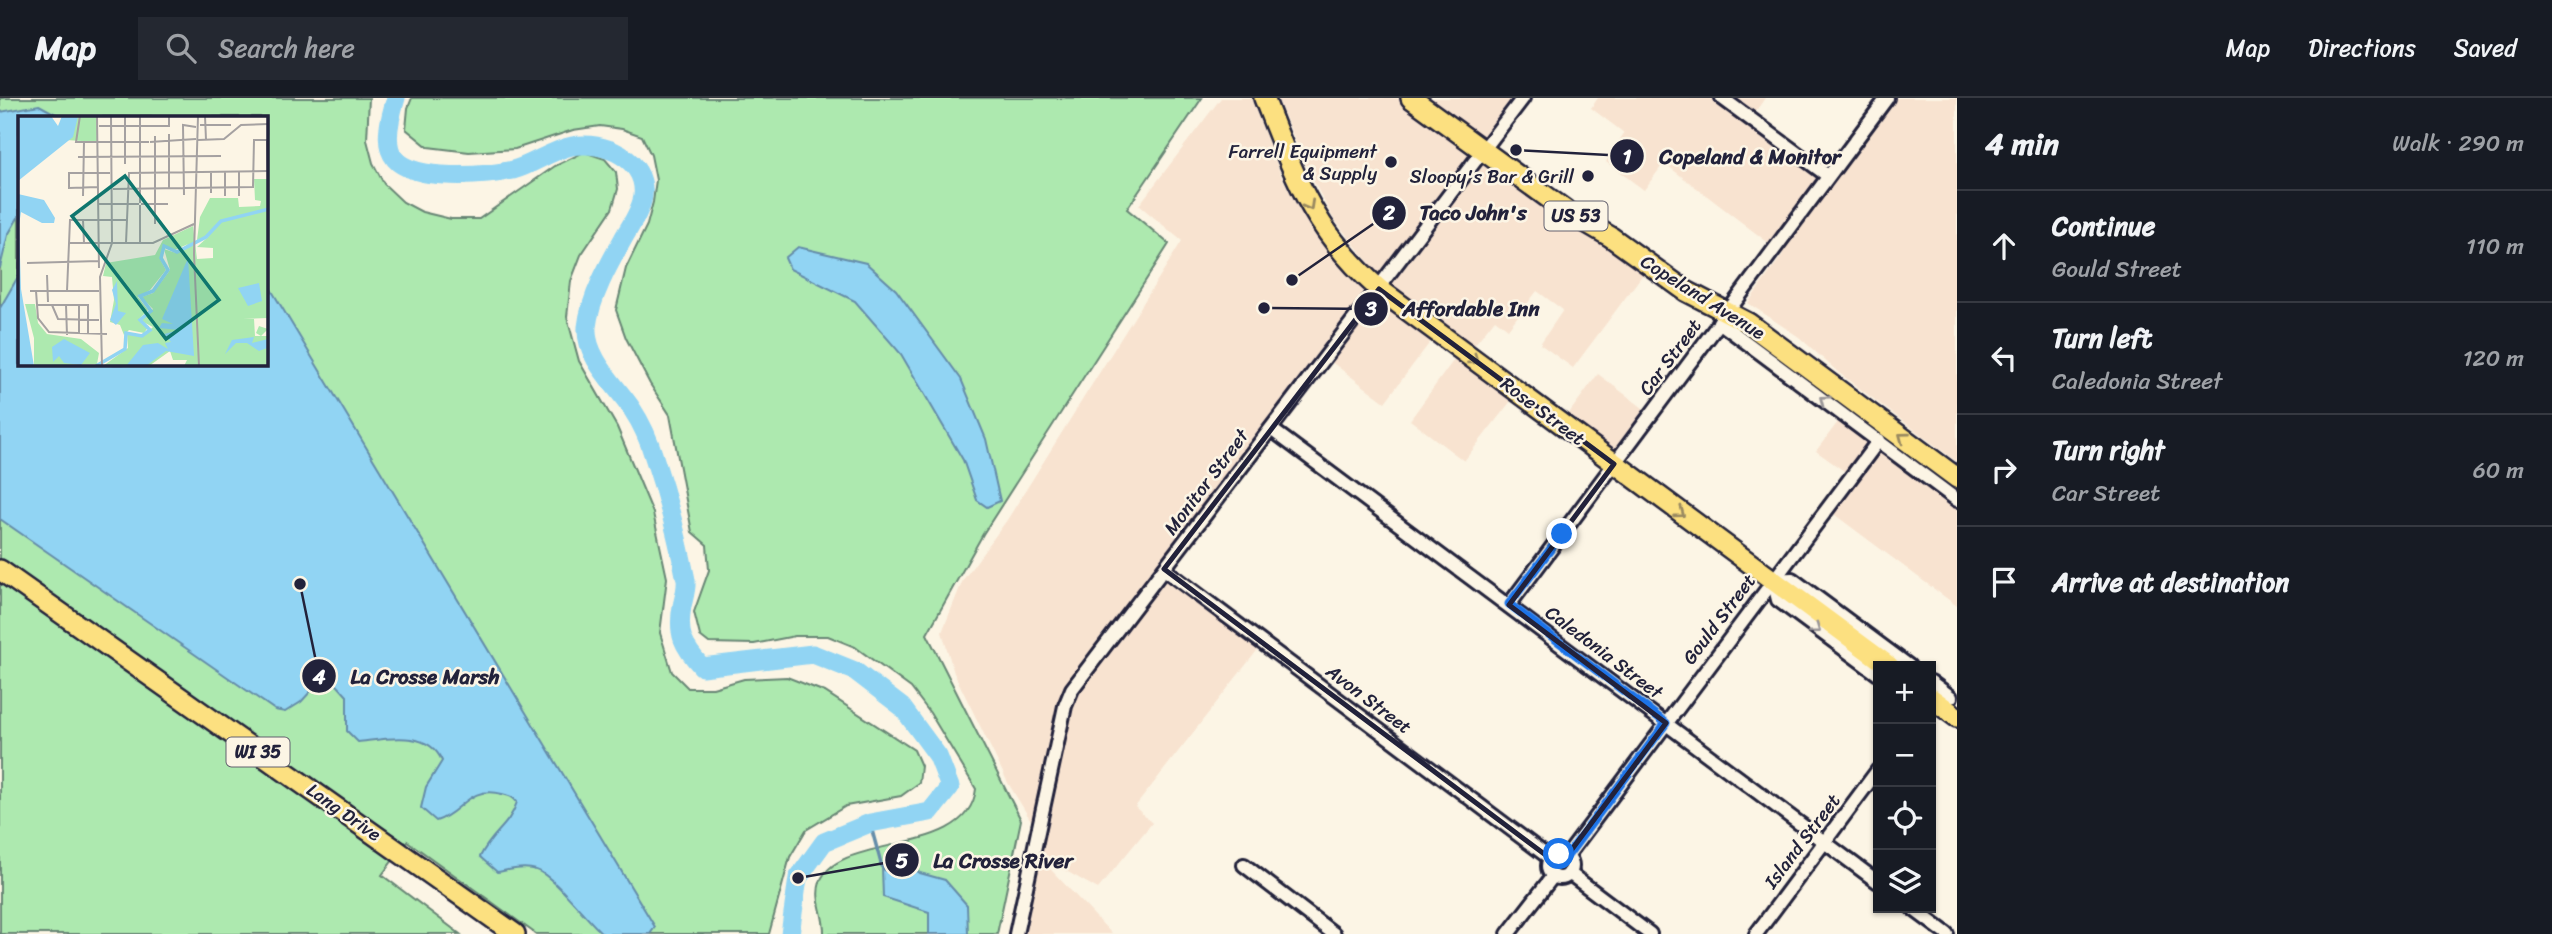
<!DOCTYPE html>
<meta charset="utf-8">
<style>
:root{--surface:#171b24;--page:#242831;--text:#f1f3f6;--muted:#9ea1a6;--line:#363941}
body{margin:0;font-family:Sriracha,sans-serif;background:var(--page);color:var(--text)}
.controls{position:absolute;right:21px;bottom:21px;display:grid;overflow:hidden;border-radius:0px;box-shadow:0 2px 5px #0004}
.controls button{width:63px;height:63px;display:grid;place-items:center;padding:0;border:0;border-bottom:2px solid var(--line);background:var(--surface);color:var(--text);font:35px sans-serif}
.stop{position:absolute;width:21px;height:21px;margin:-16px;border:5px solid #1a73e8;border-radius:50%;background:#fff}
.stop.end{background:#1a73e8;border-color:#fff;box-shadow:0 2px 7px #0008}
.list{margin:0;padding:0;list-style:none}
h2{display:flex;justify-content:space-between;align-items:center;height:91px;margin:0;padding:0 28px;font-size:30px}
h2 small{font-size:23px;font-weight:400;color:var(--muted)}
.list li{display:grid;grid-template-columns:46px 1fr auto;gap:21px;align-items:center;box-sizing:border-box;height:112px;padding:0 28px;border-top:2px solid var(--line)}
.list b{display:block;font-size:26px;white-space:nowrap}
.list p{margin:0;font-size:23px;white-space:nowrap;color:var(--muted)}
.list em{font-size:23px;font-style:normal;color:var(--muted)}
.icon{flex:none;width:38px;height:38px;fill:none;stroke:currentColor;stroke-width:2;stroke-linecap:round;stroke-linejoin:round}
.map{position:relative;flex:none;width:1957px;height:836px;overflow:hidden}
header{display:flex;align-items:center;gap:42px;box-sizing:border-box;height:98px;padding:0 35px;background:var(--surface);border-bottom:2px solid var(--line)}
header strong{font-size:33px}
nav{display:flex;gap:38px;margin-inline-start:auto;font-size:24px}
.search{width:490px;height:63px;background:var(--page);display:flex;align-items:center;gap:18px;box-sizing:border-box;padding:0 24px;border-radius:0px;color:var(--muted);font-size:26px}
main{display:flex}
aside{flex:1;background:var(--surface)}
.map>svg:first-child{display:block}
.built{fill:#f8e3d0}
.green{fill:#ade9af;stroke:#688675;stroke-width:2;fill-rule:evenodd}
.water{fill:#91d4f3;stroke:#658da9;stroke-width:2}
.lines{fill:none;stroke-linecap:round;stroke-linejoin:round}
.stream{stroke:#658da9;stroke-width:3.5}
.river{stroke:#91d4f3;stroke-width:19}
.minor-casing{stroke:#22223b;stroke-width:18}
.primary-casing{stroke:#22223b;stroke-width:24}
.trunk-casing{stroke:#22223b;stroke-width:24}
.minor{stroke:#fcf5e5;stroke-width:12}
.primary{stroke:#fce080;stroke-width:19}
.trunk{stroke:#fce080;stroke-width:19}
.oneway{stroke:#9a8a61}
.oneway2{stroke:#9a9698}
.route{stroke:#1a73e8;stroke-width:9}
.marked{fill:none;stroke:#22223b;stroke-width:5;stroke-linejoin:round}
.poi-dot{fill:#22223b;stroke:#fcf5e5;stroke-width:2.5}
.labels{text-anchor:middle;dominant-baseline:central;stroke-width:5;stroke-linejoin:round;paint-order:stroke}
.shield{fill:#fcf5e5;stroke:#63616e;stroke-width:2}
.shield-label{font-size:18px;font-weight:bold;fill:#22223b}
.poi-label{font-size:19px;fill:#22223b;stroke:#fcf5e5;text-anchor:end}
.street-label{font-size:19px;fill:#22223b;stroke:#fcf5e5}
.inset-river{fill:none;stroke:#91d4f3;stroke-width:3.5}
.inset-road{fill:none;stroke:#a5a1a1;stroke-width:2}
.view{fill:#0f766e;fill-opacity:0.15;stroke:#0f766e;stroke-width:3.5}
.inset-edge{fill:none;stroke:#22223b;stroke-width:3.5}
.leader{fill:none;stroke:#22223b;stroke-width:2.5}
.callout-dot{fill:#22223b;stroke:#fcf5e5;stroke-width:2.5}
.mark-label{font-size:21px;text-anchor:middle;font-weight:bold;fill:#fff}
.callout-label{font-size:21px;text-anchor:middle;font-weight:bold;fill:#22223b;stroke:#fcf5e5;stroke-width:5;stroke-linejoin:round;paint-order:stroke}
</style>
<header>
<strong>Map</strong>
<div class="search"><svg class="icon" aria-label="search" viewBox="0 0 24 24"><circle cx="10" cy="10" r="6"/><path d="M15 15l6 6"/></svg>Search here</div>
<nav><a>Map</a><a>Directions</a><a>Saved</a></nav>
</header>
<main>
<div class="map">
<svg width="1957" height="836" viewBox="0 0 1957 836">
<rect width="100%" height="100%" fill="#fcf5e5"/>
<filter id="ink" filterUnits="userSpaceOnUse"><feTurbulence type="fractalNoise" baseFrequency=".0143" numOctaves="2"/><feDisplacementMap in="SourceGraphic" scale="14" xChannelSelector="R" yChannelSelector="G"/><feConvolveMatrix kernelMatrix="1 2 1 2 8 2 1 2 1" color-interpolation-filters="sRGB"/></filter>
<g filter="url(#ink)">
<!-- built -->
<g class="built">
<path d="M1221,0H1251L1281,77L1301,114L1353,180L1370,166L1333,120L1309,75L1277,0H1523L1484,52L1649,168L1573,270L1540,246L1563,212L1537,193L1508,231L1495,221L1467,256L1518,294L1464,363L1410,322L1461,252L1437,235L1385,304L1326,260L1164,471L1263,545L1135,709L1152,725L1098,791L1036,756L1112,836H1016L1038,734L1008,685L954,575L942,534L963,482L1007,422L1182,143L1139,107Z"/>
<path d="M1598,0H1765L1751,20L1828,78L1884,3L1879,0H1957V364L1839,275L1799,239L1748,205L1783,156L1664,65L1644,92L1606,64L1624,35L1591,10Z"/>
<path d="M1598,276L1651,316L1614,366L1561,326Z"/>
<path d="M1844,316L1957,402V508L1827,411L1851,378L1816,353Z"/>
</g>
<!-- green -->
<g class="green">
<path d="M0,0H369L367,42L373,65L384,86L403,104L422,114L451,121H479L555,68L584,54L605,61L616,74L618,91L612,111L581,157L571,183L567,219L579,263L617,329L653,415L667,480L660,535L672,574L688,590H713L744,581L787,579L825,594L914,652L921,668L919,685L901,698L846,708L806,732L790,759L769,836H536L407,743L382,777L460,836H0ZM19,19H266V266H19Z"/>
<path d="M412,0H1202L1127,111L1169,146L983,436L927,536L1021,722L997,836H824C825,817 814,802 820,784C838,734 968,761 976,691L930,615L911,590L855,549L828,538H795L754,546L709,545L700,538L694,514L709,472L707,447L692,434L670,317L650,286L626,240L616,212L626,170L647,127L653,104L656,82L651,57L642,38L622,31L600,28L573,32L515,51L469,54L428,49L406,31L408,10Z"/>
</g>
<!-- water -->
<g class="water">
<path d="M39,7L61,19H19V118L8,137L0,170V14Z"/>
<path d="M798,149L866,165L896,192L961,281L986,341L1000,403L987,409L977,402L963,362L901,256L855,203L790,171L785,160Z"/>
<path d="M19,177V266H266V183L655,829L650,836H603C587,822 553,777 536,772C524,768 509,772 497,774L480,759C492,734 509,729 517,704C512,698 509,698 502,696C468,687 462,715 436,723L421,710L426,689L442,663C429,631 386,641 358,644L347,633V598L330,579L322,581L301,604L285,614L275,612L0,421V210Z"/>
<path d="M906,764L920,775L945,782L967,807L968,836H929V814L883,799L882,769Z"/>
</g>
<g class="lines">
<!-- stream -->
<path class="stream" d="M870,725L882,769L886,772"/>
<!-- river -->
<path class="river" d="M396,0C391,16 382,46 395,61C415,84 486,78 513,72C533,67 551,52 572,48C603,42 647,61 643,98C641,113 630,128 623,141C609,166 590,200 587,229C585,260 616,287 632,311C642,326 649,342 654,359C667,398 678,441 686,482C687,490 684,499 682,508C677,537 683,548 702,569L813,556L855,573L902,609L938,658L950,689L930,714L870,725L824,744L798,780L790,836"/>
<defs>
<g id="minor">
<path d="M1722,0L1828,78"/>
<path d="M1719,224L1957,402"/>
<path d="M1271,331L1878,784"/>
<path d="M1164,471L1551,761"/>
<path d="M1509,507L1887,0"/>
<path d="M1878,576L1778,502L1773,482L1792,481L1909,568"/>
<path d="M1931,584L1951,599"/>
<circle cx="1560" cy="768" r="12"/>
<path d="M1567,758L1879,342"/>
<path d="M1244,767L1334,836"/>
<path d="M1569,775L1650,836"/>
<path d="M1912,810L1947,836"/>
<path d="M1016,836L1065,608L1072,591L1523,0"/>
<path d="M1508,836L1553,778"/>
<path d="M1756,836L1878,672"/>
</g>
<path id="primary" d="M0,472L515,836"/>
<g id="trunk">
<path d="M1264,0C1295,79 1313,133 1379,191L1889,568"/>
<path d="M1411,0L1565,112L1611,139L1686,193L1748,225L1957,380"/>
<path d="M1931,600L1957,619"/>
</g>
</defs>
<!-- minor casing -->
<use href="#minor" class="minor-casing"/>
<!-- primary casing -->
<use href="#primary" class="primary-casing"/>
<!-- trunk casing -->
<use href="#trunk" class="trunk-casing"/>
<!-- minor -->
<use href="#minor" class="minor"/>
<!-- primary -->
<use href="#primary" class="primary"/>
<!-- trunk -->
<use href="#trunk" class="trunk"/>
</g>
<!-- one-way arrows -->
<defs><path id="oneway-chevron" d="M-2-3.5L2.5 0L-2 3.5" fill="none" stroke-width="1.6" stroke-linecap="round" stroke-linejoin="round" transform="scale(1.75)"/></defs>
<g class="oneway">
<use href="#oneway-chevron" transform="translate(1309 108) rotate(61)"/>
<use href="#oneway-chevron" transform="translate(1474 262) rotate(37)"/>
<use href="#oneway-chevron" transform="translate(1903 339) rotate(-143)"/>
<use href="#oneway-chevron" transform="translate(1680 415) rotate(36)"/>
</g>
<g class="oneway2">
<use href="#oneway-chevron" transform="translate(1824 302) rotate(-143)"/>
<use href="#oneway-chevron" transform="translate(1816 531) rotate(36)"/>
</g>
</g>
<g class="lines" filter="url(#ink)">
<!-- route -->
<path class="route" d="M1559,756L1567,758L1666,625L1509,506L1562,436"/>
</g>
<!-- marked area -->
<path class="marked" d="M1379,191L1614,366L1509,507L1666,625L1567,758L1556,753L1551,761L1164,471Z"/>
<!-- markers -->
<g class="poi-dot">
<circle cx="1391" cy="64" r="7"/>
<circle cx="1588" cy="78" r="7"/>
</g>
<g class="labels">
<!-- shield labels -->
<g class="shield">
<rect x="1544.5" y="103.5" width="63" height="29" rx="5"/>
<rect x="226.5" y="639.5" width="63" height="29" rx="5"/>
</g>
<g class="shield-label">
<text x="1576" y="118">US 53</text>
<text x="258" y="654">WI 35</text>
</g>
<!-- poi labels -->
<g class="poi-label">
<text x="1377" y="53">Farrell Equipment<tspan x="1377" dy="22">&amp; Supply</tspan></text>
<text x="1574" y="78">Sloopy's Bar &amp; Grill</text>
</g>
<!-- street labels -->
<g class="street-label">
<text transform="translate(1703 199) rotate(32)">Copeland Avenue</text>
<text transform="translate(1670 259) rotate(-53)">Car Street</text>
<text transform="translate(1543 313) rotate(37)">Rose Street</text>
<text transform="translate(1206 384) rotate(-53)">Monitor Street</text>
<text transform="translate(1719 521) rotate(-53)">Gould Street</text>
<text transform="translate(1604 554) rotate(37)">Caledonia Street</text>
<text transform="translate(1369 601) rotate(37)">Avon Street</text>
<text transform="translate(344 714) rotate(35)">Lang Drive</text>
<text transform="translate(1802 743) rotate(-53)">Island Street</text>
</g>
</g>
<!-- overview -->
<g transform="translate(18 18)">
<rect width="250" height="250" fill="#fcf5e5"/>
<path d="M60,0H79V26L48,24ZM236,63H250V202L225,203H236L237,220H243L238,217L241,210L250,213L243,220H250V250H166L169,244H155L152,235L131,250H85L110,232L109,218L124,221L135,211L123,205L135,193L123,181L135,177L152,154L146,133L158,137L170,128L157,134L145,129L142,143L148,154L132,174L120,181L130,194L121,203L124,208L131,210L126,217L111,214L106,219L102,209L92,206L96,184L94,161L85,160L88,147L137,139L145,124L175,110L179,143L195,142V132L179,131L191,120L179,124L182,101L192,82H220L221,91L242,90L243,85L237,84ZM7,188H17L20,207L29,218L63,223L81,237L79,248L16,250V222Z" fill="#ade9af"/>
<path d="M0,0H33L40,10L44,0H60L55,21L0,65ZM0,78L26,84L37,102L36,107H24L3,96L1,109L3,173L16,250H0ZM170,142L176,240L148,235L128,250H108L125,229L140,227L150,233L147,227L153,226L146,218L161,214L141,212L144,207L155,208L144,203ZM99,165L100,195L108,197L98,209L92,204L98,188L94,174ZM241,167L244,185L230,190L220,172ZM236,221L234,227L250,223L249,232L241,235L229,227H218L207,238L214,224ZM46,223L72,237L63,249L46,247L41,240L35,246L34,231Z" fill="#91d4f3"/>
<path class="inset-river" d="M78,250L107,233L108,217L124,220L132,214L122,204L133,195L122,180L135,175L150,154L143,142L146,130L159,136L188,121L203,105L251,93"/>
<path class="inset-road" d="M62,0L58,26H131M79,0L81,152M107,0V48M122,0V87M180,0L176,138L181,250M187,0L188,24M182,9H213M81,10H151V0M151,18V72M137,20V108M180,24L206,23L223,9L251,8M249,24L250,63M132,26L178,23M60,41L203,40M193,55V77M207,56V80M221,56V80M80,71L51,72V57H92M95,73L235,71L236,24H251M166,79L165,9L178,11M65,80L66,26M81,88H121M123,88H150M122,89V127M65,104L66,127M52,127H135L176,108M108,127L111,57L251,55M9,147L81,145M29,159L30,186M12,175H81M18,175L20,202L31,216L89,218M49,175L52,104H108M19,189H70V219M34,189L40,203L81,204M48,189L49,219M61,189V219M84,250L82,161L94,127L93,0"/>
<path class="view" d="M107,60L201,184L148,223L54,100Z"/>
<rect width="250" height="250" class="inset-edge"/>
</g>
<!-- callouts -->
<path class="leader" d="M1516 52L1627 58M1292 182L1389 115M1264 210L1371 211M300 486L319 578M798 780L902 762"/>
<g class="callout-dot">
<circle cx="1516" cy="52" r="7"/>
<circle cx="1292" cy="182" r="7"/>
<circle cx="1264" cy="210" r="7"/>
<circle cx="300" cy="486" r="7"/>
<circle cx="798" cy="780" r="7"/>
<circle cx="1627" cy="58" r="18"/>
<circle cx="1389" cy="115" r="18"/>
<circle cx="1371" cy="211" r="18"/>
<circle cx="319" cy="578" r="18"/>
<circle cx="902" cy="762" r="18"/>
</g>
<g class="mark-label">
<text x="1627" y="66">1</text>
<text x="1389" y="122">2</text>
<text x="1371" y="218">3</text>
<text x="319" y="586">4</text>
<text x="902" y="770">5</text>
</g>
<g class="callout-label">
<text x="1750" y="66">Copeland &amp; Monitor</text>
<text x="1473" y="122">Taco John's</text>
<text x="1471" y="218">Affordable Inn</text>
<text x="425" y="586">La Crosse Marsh</text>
<text x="1003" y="770">La Crosse River</text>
</g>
</svg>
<div class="controls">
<button>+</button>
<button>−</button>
<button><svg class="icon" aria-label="locate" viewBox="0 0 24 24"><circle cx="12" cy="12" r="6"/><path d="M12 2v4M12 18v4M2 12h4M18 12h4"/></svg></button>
<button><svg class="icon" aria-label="layers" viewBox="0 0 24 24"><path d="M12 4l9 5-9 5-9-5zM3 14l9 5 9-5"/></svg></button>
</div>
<div class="stop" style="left:1559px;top:756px"></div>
<div class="stop end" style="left:1562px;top:436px"></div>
</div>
<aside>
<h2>4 min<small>Walk · 290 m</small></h2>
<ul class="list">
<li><svg class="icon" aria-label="ahead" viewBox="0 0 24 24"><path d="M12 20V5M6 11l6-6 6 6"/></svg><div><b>Continue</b><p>Gould Street</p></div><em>110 m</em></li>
<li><svg class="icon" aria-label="left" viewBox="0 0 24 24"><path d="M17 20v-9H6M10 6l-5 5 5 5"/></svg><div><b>Turn left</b><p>Caledonia Street</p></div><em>120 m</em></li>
<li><svg class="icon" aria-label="right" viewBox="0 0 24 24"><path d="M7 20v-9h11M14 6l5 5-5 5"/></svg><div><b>Turn right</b><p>Car Street</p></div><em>60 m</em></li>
<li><svg class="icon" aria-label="arrive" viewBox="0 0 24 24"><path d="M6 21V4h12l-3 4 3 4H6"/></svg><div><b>Arrive at destination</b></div></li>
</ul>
</aside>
</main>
